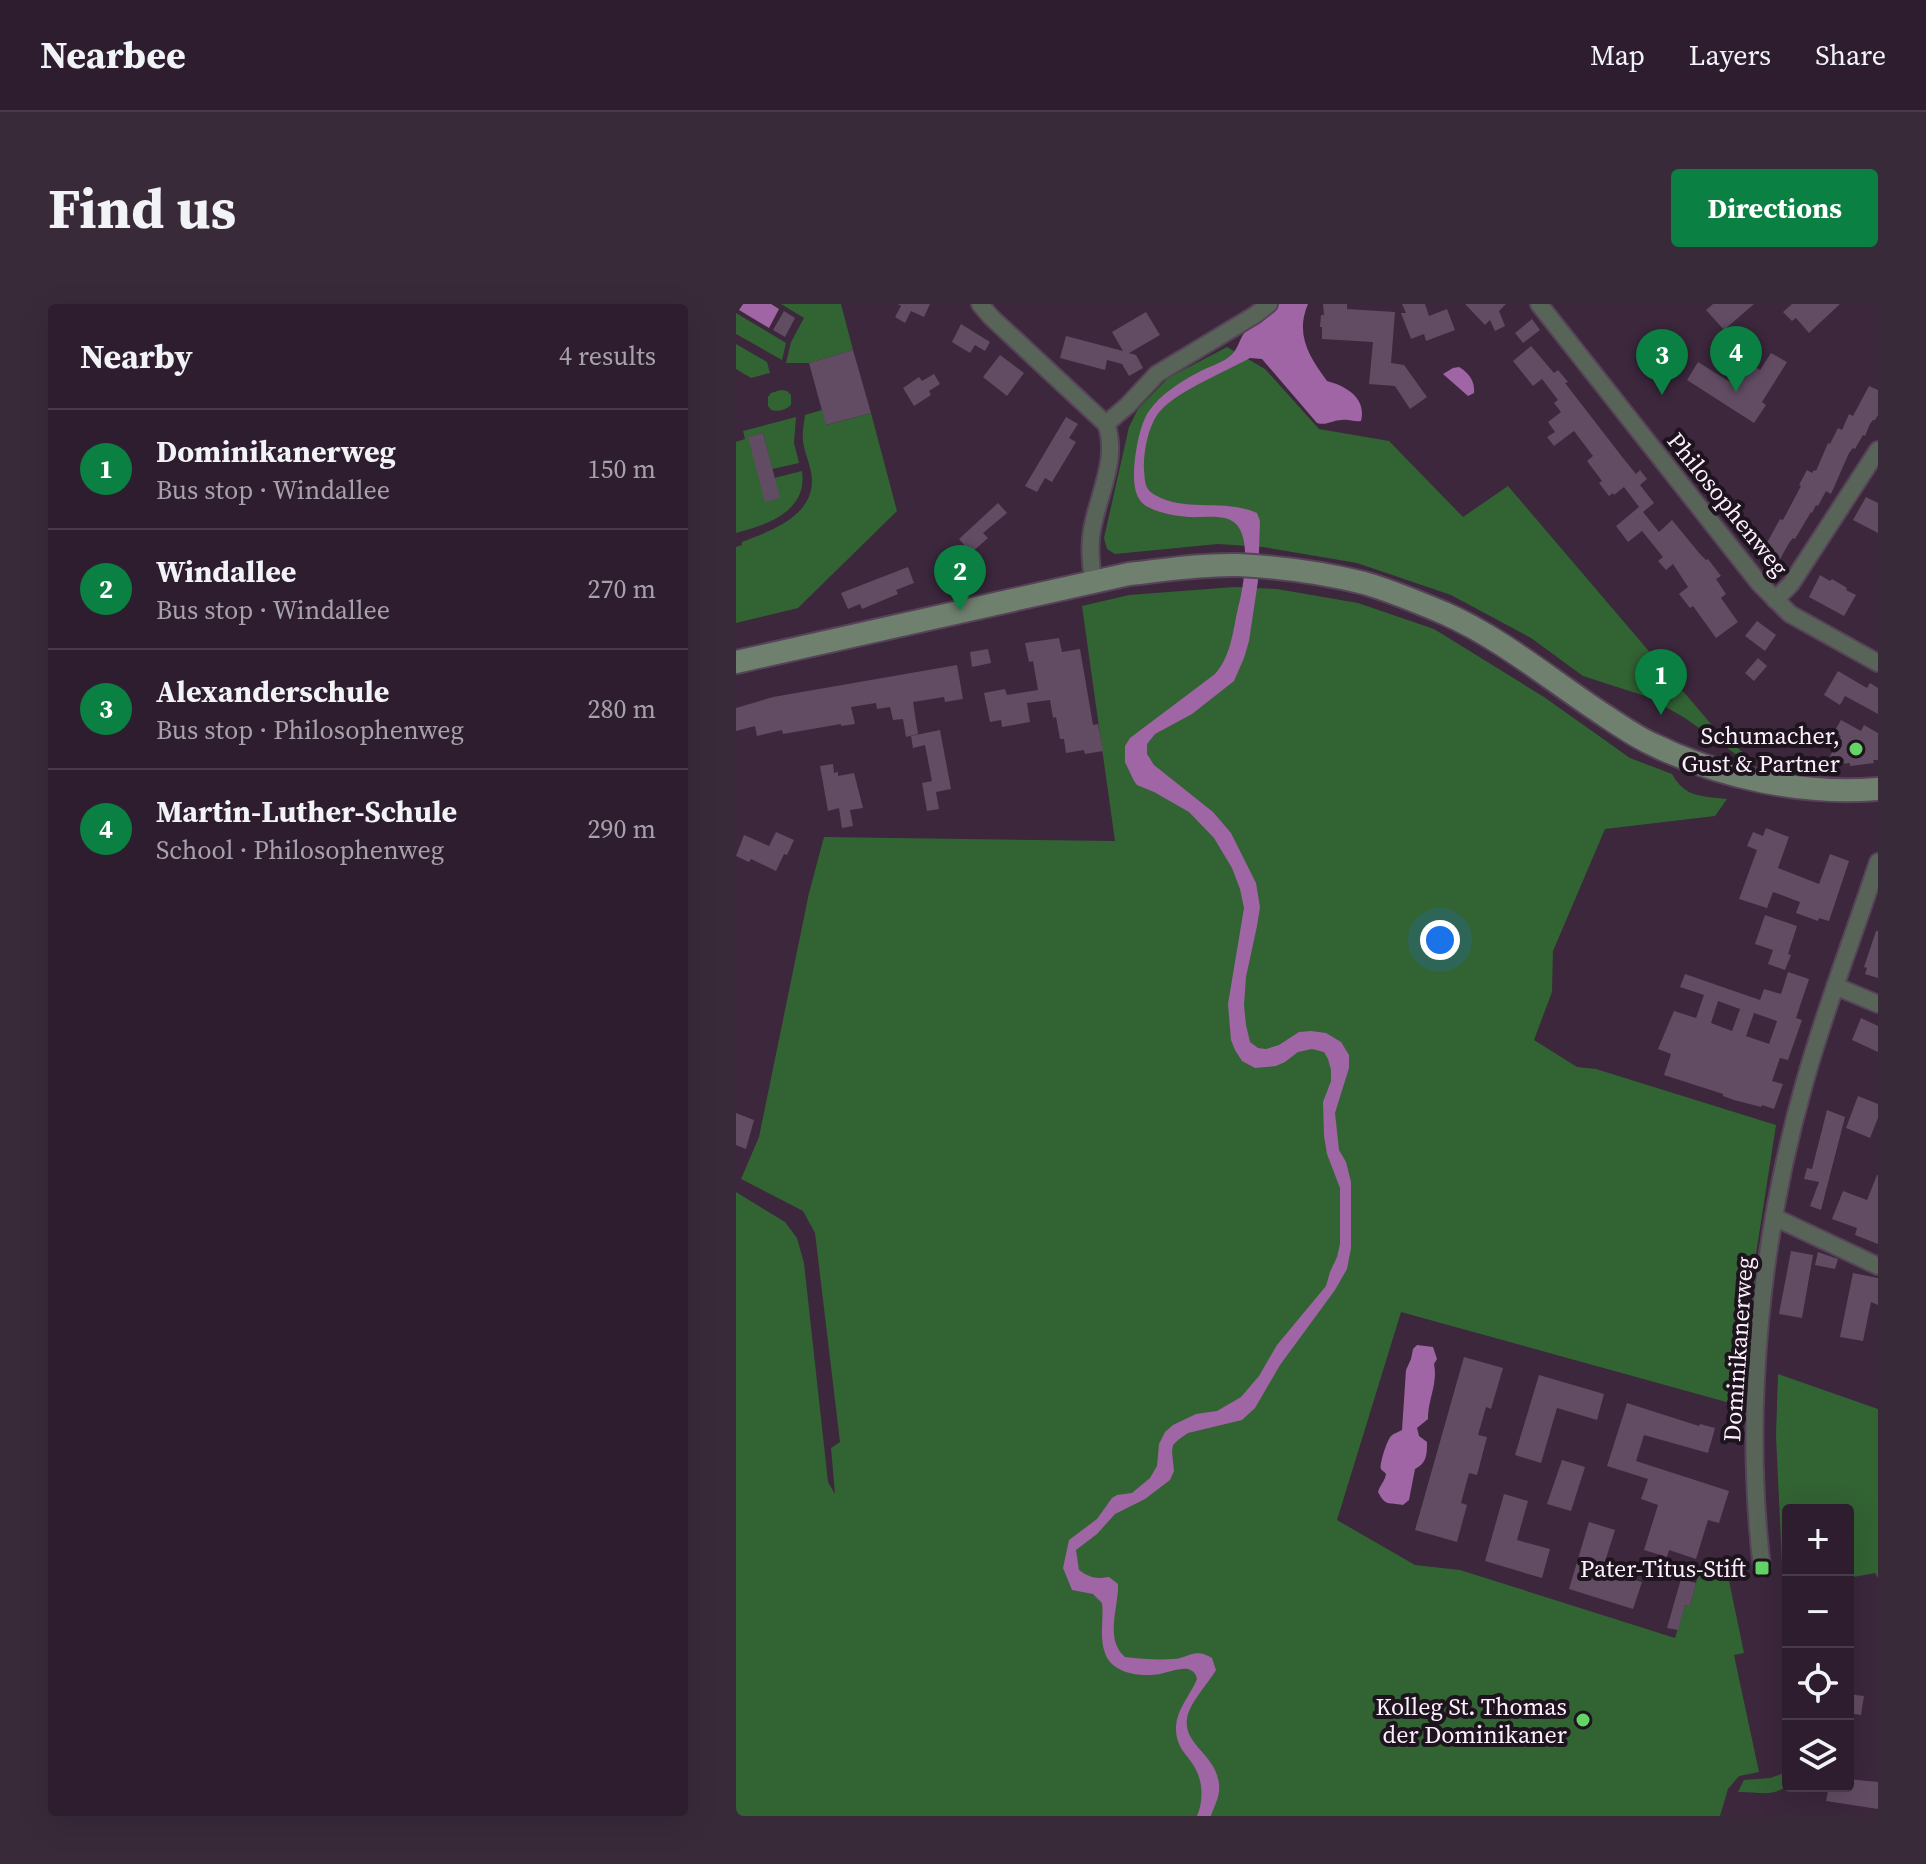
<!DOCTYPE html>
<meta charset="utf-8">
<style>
:root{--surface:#2d1d2e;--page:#392a3a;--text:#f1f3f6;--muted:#a7a2aa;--line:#483b4a;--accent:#0b8043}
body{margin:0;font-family:"Source Serif 4",serif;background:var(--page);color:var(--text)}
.controls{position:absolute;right:24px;bottom:24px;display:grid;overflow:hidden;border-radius:8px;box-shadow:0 8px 32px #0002}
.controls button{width:72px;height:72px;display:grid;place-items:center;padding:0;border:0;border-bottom:2px solid var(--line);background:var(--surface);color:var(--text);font:40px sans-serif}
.you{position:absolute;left:704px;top:636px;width:28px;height:28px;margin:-20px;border:6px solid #fff;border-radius:50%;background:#1a73e8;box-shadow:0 0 0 12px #1a73e833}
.badge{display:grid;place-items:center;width:52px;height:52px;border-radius:50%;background:var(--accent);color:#fff;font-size:26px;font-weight:700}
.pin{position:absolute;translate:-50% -66px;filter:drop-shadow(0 2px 4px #0008)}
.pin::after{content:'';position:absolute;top:42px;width:28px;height:24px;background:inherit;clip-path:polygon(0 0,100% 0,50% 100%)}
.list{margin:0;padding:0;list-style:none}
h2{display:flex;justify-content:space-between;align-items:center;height:104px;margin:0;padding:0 32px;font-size:34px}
h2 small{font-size:26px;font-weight:400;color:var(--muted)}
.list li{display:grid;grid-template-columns:52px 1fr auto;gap:24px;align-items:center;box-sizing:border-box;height:120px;padding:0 32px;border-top:2px solid var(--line)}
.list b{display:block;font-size:30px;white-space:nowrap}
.list p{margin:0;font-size:26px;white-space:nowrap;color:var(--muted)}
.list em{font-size:26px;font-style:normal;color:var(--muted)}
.icon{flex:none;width:44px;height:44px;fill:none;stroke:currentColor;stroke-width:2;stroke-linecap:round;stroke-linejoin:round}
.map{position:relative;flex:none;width:1142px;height:1512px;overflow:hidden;border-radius:8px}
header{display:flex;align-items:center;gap:48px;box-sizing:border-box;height:112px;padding:0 40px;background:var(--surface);border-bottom:2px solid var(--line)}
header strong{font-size:38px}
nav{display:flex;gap:44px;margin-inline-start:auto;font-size:28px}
.intro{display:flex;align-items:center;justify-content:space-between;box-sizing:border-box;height:192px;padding:0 48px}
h1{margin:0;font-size:56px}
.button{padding:20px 36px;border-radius:8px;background:var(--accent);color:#fff;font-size:28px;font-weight:700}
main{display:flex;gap:48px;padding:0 48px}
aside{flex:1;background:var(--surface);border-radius:8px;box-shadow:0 8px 32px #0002}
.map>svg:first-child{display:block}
.green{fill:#326333}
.water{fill:#a065a4}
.building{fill:#624c64;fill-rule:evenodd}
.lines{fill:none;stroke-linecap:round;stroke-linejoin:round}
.minor-casing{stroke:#574358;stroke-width:20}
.secondary-casing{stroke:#574358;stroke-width:26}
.minor{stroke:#596459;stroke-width:16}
.secondary{stroke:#70806f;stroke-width:22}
.poi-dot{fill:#65d467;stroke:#1d141e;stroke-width:3}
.labels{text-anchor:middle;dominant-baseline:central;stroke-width:8;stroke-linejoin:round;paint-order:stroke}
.street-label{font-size:24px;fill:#fdeffd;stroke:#1d141e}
.poi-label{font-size:24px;fill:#fdeffd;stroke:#1d141e;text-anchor:end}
</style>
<header>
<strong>Nearbee</strong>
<nav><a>Map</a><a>Layers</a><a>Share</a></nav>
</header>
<div class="intro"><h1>Find us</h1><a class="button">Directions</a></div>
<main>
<aside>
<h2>Nearby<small>4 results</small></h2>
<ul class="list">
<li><span class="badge">1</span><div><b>Dominikanerweg</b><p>Bus stop · Windallee</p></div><em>150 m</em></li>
<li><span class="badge">2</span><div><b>Windallee</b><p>Bus stop · Windallee</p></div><em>270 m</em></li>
<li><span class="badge">3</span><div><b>Alexanderschule</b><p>Bus stop · Philosophenweg</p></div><em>280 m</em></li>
<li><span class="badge">4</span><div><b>Martin-Luther-Schule</b><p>School · Philosophenweg</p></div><em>290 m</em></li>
</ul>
</aside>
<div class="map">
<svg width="1142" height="1512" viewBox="0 0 1142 1512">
<rect width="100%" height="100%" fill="#3c273d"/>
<!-- green -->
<g class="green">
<path d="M45,0H105L117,46L73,59H50L55,38L68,14Z"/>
<path d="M0,9L50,39L46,56L0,30Z"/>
<path d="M0,40L31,58L34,69L15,74L0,65Z"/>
<path d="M491,43L529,65L583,125L653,137L727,213L772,182L981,427L1015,455L1001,451L949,414L912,393L847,372L795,334L715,291L621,259L527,243L482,240L379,250L371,245L368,234L393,123L402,105L432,74Z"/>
<path d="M45,86L51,87L55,91V101C50,106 42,108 35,106L32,102V93L35,89Z"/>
<path d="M86,106L91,121L135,109L161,207L62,304L0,319V243L6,241V238C37,226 83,210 75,168C73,157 68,147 67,137C66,129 68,119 69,111Z"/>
<path d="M60,113L58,139L63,159L36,165L27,129L13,133L38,174L66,167C72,207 31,221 0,229V138L9,135L7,127Z"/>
<path d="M498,283L541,285L622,299L698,325L808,393L894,454L936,470C949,494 967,492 991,495L979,512L869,525L817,647L816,688L798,736L841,763L860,765L1040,821L1013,995L1005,1096L994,1099L665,1008L601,1216L679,1261L724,1266L939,1334L949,1301L954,1302L962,1271L991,1267L1008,1349L998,1351L1023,1468L1003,1472L992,1485L984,1512H0V888L49,918L61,934L68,959L92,1178L99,1190L95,1144L104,1138L79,929L67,907L5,875L23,833L73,589L88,533L379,537L346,302L393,291Z"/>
<path d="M1042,1070L1142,1105V1274L1139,1269L1112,1274V1206H1052V1261L1046,1260L1040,1132Z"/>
<path d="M1051,1468L1052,1479C1041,1495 1019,1487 1002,1488L1008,1476L1034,1474Z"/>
</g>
<!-- water -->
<g class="water">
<path d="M7,0H35L43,5L33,24L3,6Z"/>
<path d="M519,0H538L540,2L542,0H572C559,30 573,53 591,77C610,82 631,94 625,117C618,118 613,115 606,116C596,116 591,122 581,119L526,55L514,54C489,68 436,89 421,111C412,124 407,150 408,165C409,176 408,185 419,191C450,209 488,194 521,209L524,217L522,277L513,337L508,354L498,377L456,410L419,430L411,440V450L418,461L477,508L495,529L520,579L524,603L521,622L510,673L508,701L510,721L514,738L522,744L530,745L543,741L563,728L575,727L590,729L605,738L613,751V764L599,809L603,846L610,858L615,878V944L611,965L599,986L544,1061L519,1104L506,1116L452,1129L442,1136L437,1141L436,1148L438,1167L434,1176L409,1195L379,1210L361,1230L340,1246L343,1266C354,1274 360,1275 373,1273L382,1280C383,1303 368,1335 389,1353C405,1355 422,1356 437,1355C453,1354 458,1343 476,1354L480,1366C472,1380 453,1399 451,1415C447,1443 486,1452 483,1488C482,1496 477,1505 475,1512H461C467,1498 467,1481 461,1468C454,1451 439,1446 440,1422C441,1405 455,1390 461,1375C457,1357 436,1368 424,1370C405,1373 376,1370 369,1349C363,1333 368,1315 366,1299L357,1290L336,1286L327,1264L333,1236L361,1215L376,1194L381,1191L396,1189L414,1174L421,1162L423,1140L429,1128L437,1121L460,1110L481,1107L505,1093L523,1072L541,1041L590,982L594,968L601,953L604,940V884L591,850L588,832L587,798L595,777V766L592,755L588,748L576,745L562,748L549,758L540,762L519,764L506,757L499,746L495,736L492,700L508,604L504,585L496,564L478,534L453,508L418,488L401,481L398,477L389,458V442L394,434L479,370C497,350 497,321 504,296C508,277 515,235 500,220C489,209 467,214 453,213C440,212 423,209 412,203C400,197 398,183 398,171C398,154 403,121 413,107C424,91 444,78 461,69C471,63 484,60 493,53C502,47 503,35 509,28C514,22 522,18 528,13Z"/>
<path d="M723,63C733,69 739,77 738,89L732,92L707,70L717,64Z"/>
<path d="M681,1041L697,1043L701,1055L698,1060C702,1080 692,1095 692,1115L681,1124L683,1132L691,1138C691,1150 691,1159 679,1165L673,1196L667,1201C652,1198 650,1203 642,1188C644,1181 649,1177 650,1170C649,1168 646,1167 645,1165C643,1161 651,1136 655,1132C658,1129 663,1128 666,1126L670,1066L675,1055L677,1045Z"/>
</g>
<!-- building -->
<g class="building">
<path d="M162,0H194L188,13L175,7L169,19L159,13L165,2Z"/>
<path d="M587,0H611V5L659,8L655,59L668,61L691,93L674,105L659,82L633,80L637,38L586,35V23H584L585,11H588Z"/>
<path d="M666,0H689L693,12L711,5L719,26L690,37L688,30L675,35L665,9H670Z"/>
<path d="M729,0H770L763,7L769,22L759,27L754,16L749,21Z"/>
<path d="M977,0H1018L988,26L970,6Z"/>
<path d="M1056,0H1104L1073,29L1060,14L1056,17L1047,8Z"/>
<path d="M48,7L59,14L49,33L37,26Z"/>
<path d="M410,8L424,31L393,49L400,51L407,64L393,72L386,60L371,56L369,66L324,54L330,32L387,47L376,28Z"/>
<path d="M796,15L804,26L787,39L779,29Z"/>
<path d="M225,20L254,38L249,47L239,41L234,49L216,38Z"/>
<path d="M795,42L818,69L822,66L832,78L829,79L887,154L900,170L904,166L911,175L904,181L918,199L907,208L923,228L936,216L964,250L970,256L972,255L985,272L980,275L990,290L985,294L1002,318L980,334L957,302L954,304L943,290L952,283L937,260L930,266L922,257L927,253L906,227L892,238L880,222L903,203L888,183L878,191L877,189L873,192L863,179L866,177L851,157L857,152L838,127L818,142L811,133L819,128L812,118L825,108L818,99L822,96L806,75L797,82L777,57Z"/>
<path d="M117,46L135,109L90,121L73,59Z"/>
<path d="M1035,49L1051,58L1026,98L1030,101L1018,119L951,76L962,58L994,78L1008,56L1024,66Z"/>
<path d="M264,51L288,69L271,92L247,73Z"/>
<path d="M198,70L204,80L193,87L195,91L178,102L167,84L183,73L186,77Z"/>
<path d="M1133,82L1142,86V111L1139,116H1137L1134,120L1129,132L1127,131L1119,145L1117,144L1113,149L1095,190L1090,187L1082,202L1080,201L1076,209L1075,208L1059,235L1057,234L1053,239L1043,257L1026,248L1044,215L1047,216L1065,182L1063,181L1071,166L1076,169L1078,166L1080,167L1092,139L1094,140L1102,124L1106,126L1113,110L1117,112Z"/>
<path d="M330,113L342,120L333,134L340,138L316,178L309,174L301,188L289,182Z"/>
<path d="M27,129L44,194L29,198L12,133Z"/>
<path d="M1130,193L1142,199V229L1117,216Z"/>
<path d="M262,199L271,209L247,229L252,234L235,249L223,235Z"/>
<path d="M172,263L178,279L160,286L162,290L126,305L124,300L112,305L105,289Z"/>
<path d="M1084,271L1094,277L1096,275L1111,284L1110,286L1120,291L1108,312L1073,293Z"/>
<path d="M1021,317L1040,331L1029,347L1009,332Z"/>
<path d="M323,334L326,348L344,345L357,421L362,420L367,447L349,450L348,446L330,449L328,435H324L320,413L317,414L314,396L291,399L294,418L266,423L265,416L254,418L248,389L269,385L271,391L302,386L297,357L293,358L289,339Z"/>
<path d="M252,345L255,359L236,363L234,348Z"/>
<path d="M1022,354L1031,362L1018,377L1009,369Z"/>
<path d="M221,361L227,395L209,398L208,393L177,398L182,430L170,433L167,415L157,416L154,403L141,405L140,399L115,403L119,420L105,422V420L47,430L46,426L21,432L19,422L0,427V404L37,393Z"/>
<path d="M1102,367L1131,384L1134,379L1142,384V410L1109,392L1104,401L1088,391Z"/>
<path d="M1105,416L1125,427L1128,421L1142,429V456H1137L1138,459L1114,462V459L1104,460L1093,454L1105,432L1098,428Z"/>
<path d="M204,426L215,485L200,488L203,505L191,507L186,479L196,477L189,441L177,444L175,432Z"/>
<path d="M97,460L98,469L102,468V472L118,469L127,504L114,506L117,522L106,524L103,504L92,507L84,462Z"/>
<path d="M1030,524L1053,533L1042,564L1083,580L1094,550L1113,557L1093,617L1083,614L1082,617L1060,609L1064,598L1037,588L1031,604L1003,595L1021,546L1011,542L1017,528L1027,532Z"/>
<path d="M40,528L58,536L51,551L48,550L40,567L15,555L13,558L0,552L8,531L33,542Z"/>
<path d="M1029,611L1061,622L1052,650L1055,651L1049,666L1032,660L1037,646L1019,640Z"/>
<path d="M1140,627H1142V674L1129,670L1131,664L1128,663Z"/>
<path d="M1052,668L1073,675L1060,714L1066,716L1052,756L1044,754L1036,777L1047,780L1038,805L1026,801L1025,803L998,796L987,792V790L928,771L935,750L922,745L938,707L960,714L968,691L944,683L949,670L1024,696L1028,685L1045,690ZM982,697L1004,705L996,727L975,719ZM1018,709L1041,717L1033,740L1010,732Z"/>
<path d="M1125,714L1142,722V748L1116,736Z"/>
<path d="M1122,792L1142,800V814L1134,834L1110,824Z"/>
<path d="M1091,806L1109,813L1085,906L1074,902L1083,878L1068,875L1071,864L1076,865Z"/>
<path d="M0,809L18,816L10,845L0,841Z"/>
<path d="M1141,871H1142V940L1119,931L1121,924L1096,915L1107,887L1131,896Z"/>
<path d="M1055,947L1077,951L1066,1014L1043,1010Z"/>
<path d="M1082,948L1102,955L1099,965L1079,961Z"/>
<path d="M1117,969L1142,974V1001L1135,998L1127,1037L1104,1033Z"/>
<path d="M728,1053L767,1064L755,1105L750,1103L742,1131L751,1133L741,1171L733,1169L725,1199L731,1201L721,1238L679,1226Z"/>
<path d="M803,1071L868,1090L861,1116L821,1104L805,1159L779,1151Z"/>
<path d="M891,1099L963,1122L964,1120L979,1124L972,1149L908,1131L900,1157L993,1187L983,1219L972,1216L960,1255L933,1246L931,1253L908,1246L922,1201L905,1195L912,1175L871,1162Z"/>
<path d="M826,1156L849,1163L835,1207L811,1200Z"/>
<path d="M768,1190L792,1197L781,1236L814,1245L806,1274L749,1257Z"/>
<path d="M853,1218L879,1226L866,1267L906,1278L897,1305L833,1285Z"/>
<path d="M945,1275L960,1279L954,1302L949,1301L942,1326L931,1324Z"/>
<path d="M1112,1390L1128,1392L1125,1411L1112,1409Z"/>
<path d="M1112,1475L1142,1478V1505L1090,1497L1093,1482H1112Z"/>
</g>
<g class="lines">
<defs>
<g id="minor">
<path d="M244,0L255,13L370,120C383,154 362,191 356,226C353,243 355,260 357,277"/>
<path d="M803,0L1023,279L1054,310L1142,359"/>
<path d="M370,120L392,101L421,70L519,11L533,0"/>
<path d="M1039,296L1055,280L1142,146"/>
<path d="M1099,682L1142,700"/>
<path d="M1038,913L1142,962"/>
<path d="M1026,1264C1007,1105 1025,931 1069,777C1090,702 1118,631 1142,558"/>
</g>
<path id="secondary" d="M0,358L393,270C429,266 466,260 502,261C543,263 588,269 628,279C653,286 684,299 708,309C767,335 817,378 871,413C886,423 902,434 918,441C986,474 1067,491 1142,485"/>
</defs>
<!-- minor casing -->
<use href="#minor" class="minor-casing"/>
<!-- secondary casing -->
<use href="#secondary" class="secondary-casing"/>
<!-- minor -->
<use href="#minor" class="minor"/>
<!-- secondary -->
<use href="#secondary" class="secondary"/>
</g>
<!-- markers -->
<g class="poi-dot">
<circle cx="1120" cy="445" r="8"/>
<rect x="1018" y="1256" width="16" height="16" rx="4"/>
<circle cx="847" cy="1416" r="8"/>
</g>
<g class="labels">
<!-- street labels -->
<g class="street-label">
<text transform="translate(992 200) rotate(51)">Philosophenweg</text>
<text transform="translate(1002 1045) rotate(-86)">Dominikanerweg</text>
</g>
<!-- poi labels -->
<g class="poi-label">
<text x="1104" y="431">Schumacher,<tspan x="1104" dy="28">Gust &amp; Partner</tspan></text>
<text x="1010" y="1264">Pater-Titus-Stift</text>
<text x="831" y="1402">Kolleg St. Thomas<tspan x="831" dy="28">der Dominikaner</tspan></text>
</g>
</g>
</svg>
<div class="controls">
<button>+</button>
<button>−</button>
<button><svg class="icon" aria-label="locate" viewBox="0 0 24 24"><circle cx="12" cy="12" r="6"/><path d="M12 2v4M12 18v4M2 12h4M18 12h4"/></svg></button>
<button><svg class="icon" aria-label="layers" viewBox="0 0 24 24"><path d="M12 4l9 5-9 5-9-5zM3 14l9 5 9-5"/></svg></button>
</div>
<div class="you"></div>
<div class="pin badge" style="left:925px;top:411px">1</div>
<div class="pin badge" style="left:224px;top:307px">2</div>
<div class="pin badge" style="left:926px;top:91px">3</div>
<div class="pin badge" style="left:1000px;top:88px">4</div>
</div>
</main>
